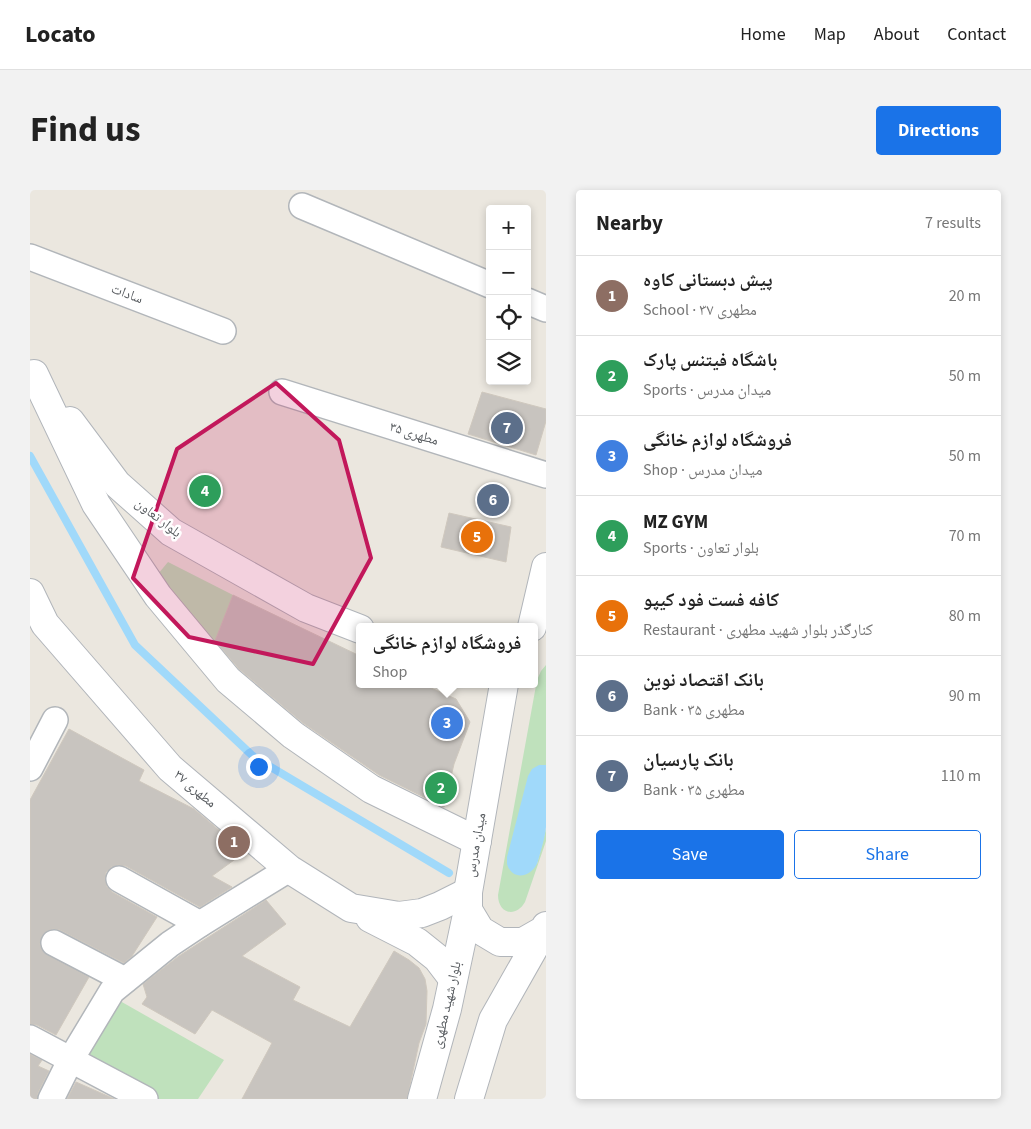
<!DOCTYPE html>
<meta charset="utf-8">
<style>
:root{--surface:#fff;--page:#f2f2f2;--text:#222;--muted:#767676;--line:#e0e0e0;--accent:#1a73e8}
body{margin:0;font-family:"Source Sans 3","Noto Naskh Arabic",sans-serif;background:var(--page);color:var(--text)}
.controls{position:absolute;right:15px;top:15px;display:grid;overflow:hidden;border-radius:5px;box-shadow:0 2px 8px #0003}
.controls button{width:45px;height:45px;display:grid;place-items:center;padding:0;border:0;border-bottom:1px solid var(--line);background:var(--surface);color:var(--text);font:25px sans-serif}
.you{position:absolute;left:228px;top:576px;width:18px;height:18px;margin:-12px;border:4px solid #fff;border-radius:50%;background:#1a73e8;box-shadow:0 0 0 8px #1a73e833}
.badge{display:grid;place-items:center;width:32px;height:32px;border-radius:50%;background:var(--accent);color:#fff;font-size:16px;font-weight:700}
.pin{position:absolute;translate:-50% -50%;border:2px solid #fff;box-shadow:0 1px 5px #0006}
.popup{position:absolute;left:326px;top:433px;width:182px;height:65px;box-sizing:border-box;display:grid;place-content:center;border-radius:5px;background:var(--surface);filter:drop-shadow(0 1px 4px #0005);font-size:16px;white-space:nowrap;color:var(--muted)}
.popup b{font-size:19px;color:var(--text)}
.popup::after{content:'';position:absolute;left:50%;top:100%;margin-left:-10px;border:10px solid transparent;border-top-color:var(--surface)}
.list{margin:0;padding:0;list-style:none}
h2{display:flex;justify-content:space-between;align-items:center;height:65px;margin:0;padding:0 20px;font-size:21px}
h2 small{font-size:16px;font-weight:400;color:var(--muted)}
.list li{display:grid;grid-template-columns:32px 1fr auto;gap:15px;align-items:center;box-sizing:border-box;height:80px;padding:0 20px;border-top:1px solid var(--line)}
.list b{display:block;font-size:19px;white-space:nowrap}
.list p{margin:0;font-size:16px;white-space:nowrap;color:var(--muted)}
.list em{font-size:16px;font-style:normal;color:var(--muted)}
.actions{display:flex;gap:10px;padding:15px 20px}
.actions a{flex:1;padding:11px 0;border:1px solid var(--accent);border-radius:5px;text-align:center;font-size:18px;color:var(--accent)}
.actions .main{background:var(--accent);color:#fff}
.icon{flex:none;width:28px;height:28px;fill:none;stroke:currentColor;stroke-width:2;stroke-linecap:round;stroke-linejoin:round}
.map{position:relative;flex:none;width:516px;height:909px;overflow:hidden;border-radius:5px}
header{display:flex;align-items:center;gap:30px;box-sizing:border-box;height:70px;padding:0 25px;background:var(--surface);border-bottom:1px solid var(--line)}
header strong{font-size:24px}
nav{display:flex;gap:28px;margin-inline-start:auto;font-size:18px}
.intro{display:flex;align-items:center;justify-content:space-between;box-sizing:border-box;height:120px;padding:0 30px}
h1{margin:0;font-size:35px}
.button{padding:12px 22px;border-radius:5px;background:var(--accent);color:#fff;font-size:18px;font-weight:700}
main{display:flex;gap:30px;padding:0 30px}
aside{flex:1;background:var(--surface);border-radius:5px;box-shadow:0 2px 8px #0003}
.map>svg:first-child{display:block}
.green{fill:#bfe1bc}
.water{fill:#a0d9fa}
.lines{fill:none;stroke-linecap:round;stroke-linejoin:round}
.stream{stroke:#a0d9fa;stroke-width:8}
.building{fill:#c8c4bf;stroke:#cfc8be}
.street-casing{stroke:#b2b6ba;stroke-width:28}
.secondary-casing{stroke:#b1b5ba;stroke-width:30}
.street{stroke:#fff;stroke-width:25}
.secondary{stroke:#fff;stroke-width:28}
.marked{fill:#c2185b;fill-opacity:0.2;stroke:#c2185b;stroke-width:4;stroke-linejoin:round}
.labels{text-anchor:middle;dominant-baseline:central;stroke-width:5;stroke-linejoin:round;paint-order:stroke}
.street-label{font-size:14px;fill:#585c60;stroke:#fff}
</style>
<header>
<strong>Locato</strong>
<nav><a>Home</a><a>Map</a><a>About</a><a>Contact</a></nav>
</header>
<div class="intro"><h1>Find us</h1><a class="button">Directions</a></div>
<main>
<div class="map">
<svg width="516" height="909" viewBox="0 0 516 909">
<rect width="100%" height="100%" fill="#ebe7df"/>
<!-- green -->
<g class="green">
<path d="M138,372L203,405L182,459L128,384Z"/>
<path d="M516,475V575H509L507,674L516,639V651L495,712C486,728 468,724 468,705L507,490L511,481Z"/>
<path d="M83,807L194,870L168,909H124L47,868Z"/>
</g>
<!-- water -->
<path class="water" d="M509,575H516C516,596 516,617 516,637C515,648 511,660 508,671C503,687 482,692 477,674C477,672 477,669 477,667L498,586L502,579Z"/>
<g class="lines">
<!-- stream -->
<path class="stream" d="M0,266L105,455L224,567L419,683"/>
</g>
<!-- building -->
<g class="building">
<path d="M452,202L516,219V231L506,265L438,244Z"/>
<path d="M419,323L481,337L476,372L411,357Z"/>
<path d="M203,405L330,466V494H392L426,509L440,532L424,574L414,617L349,585L273,533L209,479L185,451Z"/>
<path d="M39,539L114,580L109,591L164,619L215,662L182,686L202,697L170,717L96,676L88,675L81,677L76,682L75,689L77,697L82,702L127,727L102,766L94,773L30,740L23,739L17,741L12,746L10,754L12,760L17,765L59,787L26,845L7,835L0,834V610Z"/>
<path d="M236,710L256,734L212,766L270,797L263,810L320,837L364,761L379,770L389,778L395,789L397,801L396,834L389,853L377,909H212L242,853L182,820L165,844L112,814L117,807L113,794L149,766Z"/>
<path d="M0,864L12,870L8,876L19,881L8,903L7,909H0Z"/>
<path d="M46,892L80,907L84,909H37Z"/>
</g>
<g class="lines">
<defs>
<g id="street">
<path d="M272,16L460,95"/>
<path d="M0,67L193,141"/>
<path d="M497,111L516,119"/>
<path d="M252,202L516,285"/>
<path d="M0,578L25,530"/>
<path d="M89,689L170,734"/>
<path d="M24,753L95,790"/>
<path d="M0,848L115,909"/>
<path d="M21,909L41,869L82,801L140,754L170,734L259,679"/>
</g>
<g id="secondary">
<path d="M4,184L66,314L128,406L198,490L263,545L341,599L447,651"/>
<path d="M40,231L87,294L141,342L276,418L330,439"/>
<path d="M0,403L15,434L140,578L259,679L321,718L369,726L392,723L410,716L438,702"/>
<path d="M502,437L516,377"/>
<path d="M474,494L438,702V720L450,740L470,752H493L514,740L516,736"/>
<path d="M340,728L387,752L407,768L423,789"/>
<path d="M392,909L417,819L438,720"/>
<path d="M439,909L463,830L514,740"/>
</g>
</defs>
<!-- street casing -->
<use href="#street" class="street-casing"/>
<!-- secondary casing -->
<use href="#secondary" class="secondary-casing"/>
<!-- street -->
<use href="#street" class="street"/>
<!-- secondary -->
<use href="#secondary" class="secondary"/>
</g>
<!-- marked area -->
<path class="marked" d="M246,193L309,250L341,368L283,474L159,447L103,388L147,259Z"/>
<g class="labels">
<!-- street labels -->
<g class="street-label">
<text transform="translate(97 104) rotate(21)">سادات</text>
<text transform="translate(384 244) rotate(17)">مطهری ۳۵</text>
<text transform="translate(128 328) rotate(38)">بلوار تعاون</text>
<text transform="translate(165 599) rotate(40)">مطهری ۳۷</text>
<text transform="translate(446 655) rotate(-80)">میدان مدرس</text>
<text transform="translate(417 815) rotate(-77)">بلوار شهید مطهری</text>
</g>
</g>
</svg>
<div class="controls">
<button>+</button>
<button>−</button>
<button><svg class="icon" aria-label="locate" viewBox="0 0 24 24"><circle cx="12" cy="12" r="6"/><path d="M12 2v4M12 18v4M2 12h4M18 12h4"/></svg></button>
<button><svg class="icon" aria-label="layers" viewBox="0 0 24 24"><path d="M12 4l9 5-9 5-9-5zM3 14l9 5 9-5"/></svg></button>
</div>
<div class="you"></div>
<div class="pin badge" style="left:204px;top:652px;background:#8d6e63">1</div>
<div class="pin badge" style="left:411px;top:598px;background:#2e9e5b">2</div>
<div class="pin badge" style="left:417px;top:533px;background:#3f7fe0">3</div>
<div class="popup"><b>فروشگاه لوازم خانگی</b>Shop</div>
<div class="pin badge" style="left:175px;top:301px;background:#2e9e5b">4</div>
<div class="pin badge" style="left:447px;top:347px;background:#e8710a">5</div>
<div class="pin badge" style="left:463px;top:310px;background:#5c6f8a">6</div>
<div class="pin badge" style="left:477px;top:238px;background:#5c6f8a">7</div>
</div>
<aside>
<h2>Nearby<small>7 results</small></h2>
<ul class="list">
<li><span class="badge" style="background:#8d6e63">1</span><div><b>پیش دبستانی کاوه</b><p>School · مطهری ۳۷</p></div><em>20 m</em></li>
<li><span class="badge" style="background:#2e9e5b">2</span><div><b>باشگاه فیتنس پارک</b><p>Sports · میدان مدرس</p></div><em>50 m</em></li>
<li><span class="badge" style="background:#3f7fe0">3</span><div><b>فروشگاه لوازم خانگی</b><p>Shop · میدان مدرس</p></div><em>50 m</em></li>
<li><span class="badge" style="background:#2e9e5b">4</span><div><b>MZ GYM</b><p>Sports · بلوار تعاون</p></div><em>70 m</em></li>
<li><span class="badge" style="background:#e8710a">5</span><div><b>کافه فست فود کیپو</b><p>Restaurant · کنارگذر بلوار شهید مطهری</p></div><em>80 m</em></li>
<li><span class="badge" style="background:#5c6f8a">6</span><div><b>بانک اقتصاد نوین</b><p>Bank · مطهری ۳۵</p></div><em>90 m</em></li>
<li><span class="badge" style="background:#5c6f8a">7</span><div><b>بانک پارسیان</b><p>Bank · مطهری ۳۵</p></div><em>110 m</em></li>
</ul>
<div class="actions"><a class="main">Save</a><a>Share</a></div>
</aside>
</main>
